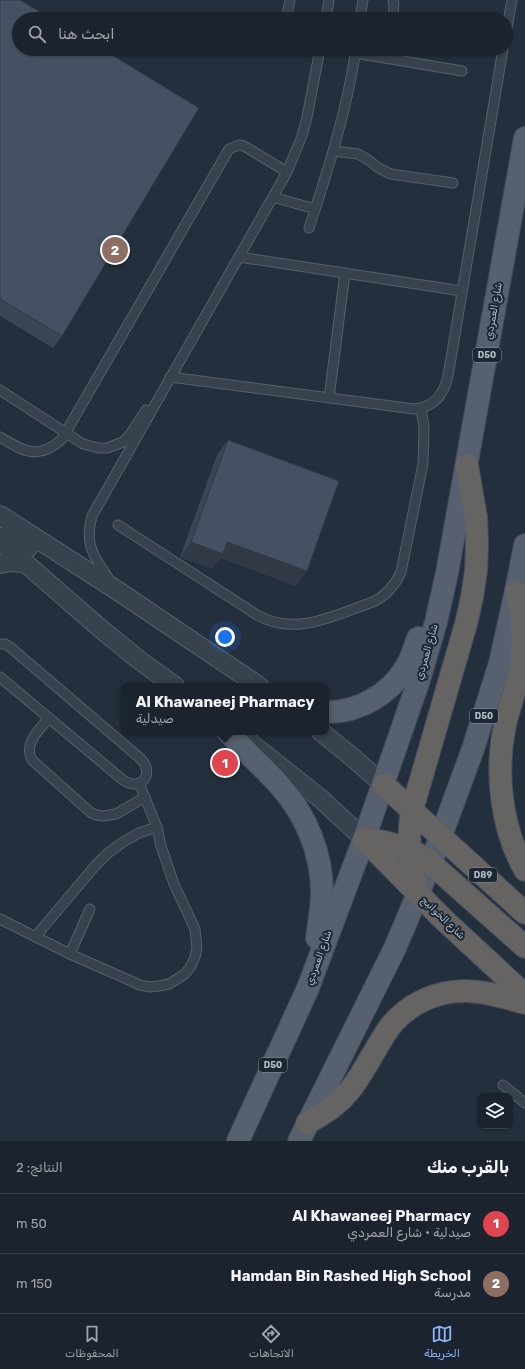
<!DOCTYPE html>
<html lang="ar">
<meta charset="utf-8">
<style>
:root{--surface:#1b232e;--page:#242b36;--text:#f1f3f6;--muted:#a0a4aa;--line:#39404a;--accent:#8ab4f8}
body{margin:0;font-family:Rubik,Vazirmatn,sans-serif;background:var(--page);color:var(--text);direction:rtl}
.controls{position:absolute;right:12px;bottom:12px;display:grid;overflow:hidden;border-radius:8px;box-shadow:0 1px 3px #0004}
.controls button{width:36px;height:36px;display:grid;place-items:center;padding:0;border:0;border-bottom:1px solid var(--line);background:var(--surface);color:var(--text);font:20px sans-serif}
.you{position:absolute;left:225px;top:637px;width:14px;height:14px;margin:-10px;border:3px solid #fff;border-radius:50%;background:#1a73e8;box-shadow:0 0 0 6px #1a73e833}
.badge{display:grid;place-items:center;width:26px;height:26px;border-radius:50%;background:var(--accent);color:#fff;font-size:13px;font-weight:700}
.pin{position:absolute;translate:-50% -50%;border:2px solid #fff;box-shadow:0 1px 4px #0006}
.popup{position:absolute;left:121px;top:683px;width:208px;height:52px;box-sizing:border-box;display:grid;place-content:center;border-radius:8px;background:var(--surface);filter:drop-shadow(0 1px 3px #0005);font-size:13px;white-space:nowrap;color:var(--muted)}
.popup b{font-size:15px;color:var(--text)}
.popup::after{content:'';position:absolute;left:50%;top:100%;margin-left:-8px;border:8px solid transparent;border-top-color:var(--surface)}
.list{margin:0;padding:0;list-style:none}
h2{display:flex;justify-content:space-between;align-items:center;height:52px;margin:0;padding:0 16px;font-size:17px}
h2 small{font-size:13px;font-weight:400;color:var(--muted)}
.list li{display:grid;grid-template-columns:26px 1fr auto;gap:12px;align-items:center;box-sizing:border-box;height:60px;padding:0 16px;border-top:1px solid var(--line)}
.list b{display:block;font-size:15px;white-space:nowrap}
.list p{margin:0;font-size:13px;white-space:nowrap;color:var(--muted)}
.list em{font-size:13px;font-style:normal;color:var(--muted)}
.icon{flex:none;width:22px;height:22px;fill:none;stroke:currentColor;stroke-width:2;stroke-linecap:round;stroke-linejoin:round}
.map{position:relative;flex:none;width:525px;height:1141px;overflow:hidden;direction:ltr}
.search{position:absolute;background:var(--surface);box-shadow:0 1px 3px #0004;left:12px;right:12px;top:12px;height:44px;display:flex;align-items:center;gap:10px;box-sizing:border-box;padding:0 14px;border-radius:22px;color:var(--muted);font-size:15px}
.sheet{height:172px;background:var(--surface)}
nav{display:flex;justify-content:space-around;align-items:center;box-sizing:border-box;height:56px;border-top:1px solid var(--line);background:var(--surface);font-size:11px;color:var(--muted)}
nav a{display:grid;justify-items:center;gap:2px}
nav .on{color:var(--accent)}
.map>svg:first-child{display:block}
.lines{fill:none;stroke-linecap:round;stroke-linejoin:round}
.service-casing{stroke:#565f6c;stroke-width:11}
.minor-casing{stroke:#565f6c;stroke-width:20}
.primary-casing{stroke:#414a57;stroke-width:24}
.trunk-casing{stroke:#434c59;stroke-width:24}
.service{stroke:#38414e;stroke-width:9}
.minor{stroke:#38414e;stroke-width:18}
.primary{stroke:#56606e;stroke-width:22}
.trunk{stroke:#656462;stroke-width:22}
.wall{fill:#3b4654}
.shaded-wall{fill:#303945}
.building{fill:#455162;stroke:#303945}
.labels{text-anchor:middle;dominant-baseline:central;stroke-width:4;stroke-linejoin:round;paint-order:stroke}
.shield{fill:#1d2633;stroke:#878f9c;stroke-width:1}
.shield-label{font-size:9px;font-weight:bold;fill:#b4bcc9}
.street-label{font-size:10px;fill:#b4bcc9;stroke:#1d2633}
</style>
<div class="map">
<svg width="525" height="1141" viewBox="0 0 525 1141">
<rect width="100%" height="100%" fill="#242f3e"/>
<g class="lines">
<defs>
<g id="service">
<path d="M287,15L290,0"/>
<path d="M326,19L329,0"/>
<path d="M360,19L363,0"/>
<path d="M393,19L394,4L393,0"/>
<path d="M506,33L512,0"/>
<path d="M355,53L462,71"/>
<path d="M333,151L358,154L367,159L380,169L391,174L453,183"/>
<path d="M273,197L315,209"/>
<path d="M309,228C328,170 347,110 356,49"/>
<path d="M239,257L462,291"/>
<path d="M170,377L414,409C434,407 444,395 448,376L503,49"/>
<path d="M0,390L83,444L99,448H107L123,442L129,436L146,410"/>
<path d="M329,398L345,273"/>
<path d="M0,437C23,451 39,461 62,439L229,149L239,145L244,146L287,172"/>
<path d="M118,525L257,615C296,637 334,615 373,602C387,595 395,586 401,572L423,464L424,427L421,408"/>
<path d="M109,579C94,557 84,544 92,516L287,172L302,136L307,117L320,49"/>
<path d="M0,644H5L10,647L141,759C155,774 141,792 123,780L0,677"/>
<path d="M49,718C39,730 23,744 32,760L90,812L96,815L103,816L116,814L145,797"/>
<path d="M0,919L70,954L140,985L150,987L159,986L169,984L185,974L191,966L195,957L197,948L195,929L174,884L161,846L157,827L139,783"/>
<path d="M35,937L95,866L108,853L123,842L139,833L157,827"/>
<path d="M70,954L90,909"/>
<path d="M503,1085L525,1103"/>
</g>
<g id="minor">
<path d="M0,515L118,591L259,686"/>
<path d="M0,537L10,536L29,547"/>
<path d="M0,541L101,629L139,660L175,686"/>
<path d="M0,564L9,562L26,563"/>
<path d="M321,732L351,756L384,785"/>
<path d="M248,741L321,799L364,839"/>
</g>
<g id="primary">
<path d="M326,712C358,713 390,694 406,667C412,658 414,648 418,638"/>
<path d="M228,732C237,741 245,750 254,759C263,768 273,777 281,787C306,815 322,854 322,892C322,908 319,923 317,938"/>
<path d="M238,1141L308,988L364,839L419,680L436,622L447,573L525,138"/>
<path d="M299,1141L395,948L431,863L473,749L500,663L516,591L525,545"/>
</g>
<g id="trunk">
<path d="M516,591C522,617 525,643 520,670C516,689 509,707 505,725C495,772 501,828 525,870"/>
<path d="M384,785L525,913"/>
<path d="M364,839L443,919L525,995"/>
<path d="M364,839C386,841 405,846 425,858L525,947"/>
<path d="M419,895C409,867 407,839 412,810L466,624L472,597L476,571L477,544L476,517L467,465"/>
<path d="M307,1123C324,1114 338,1105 350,1090C365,1071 375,1048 389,1028C407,1004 436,991 465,991C486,991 506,998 525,1003"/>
</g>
</defs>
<!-- service casing -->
<use href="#service" class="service-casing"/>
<!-- minor casing -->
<use href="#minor" class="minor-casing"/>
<!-- primary casing -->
<use href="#primary" class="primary-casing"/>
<!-- trunk casing -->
<use href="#trunk" class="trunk-casing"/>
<!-- service -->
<use href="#service" class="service"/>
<!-- minor -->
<use href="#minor" class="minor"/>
<!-- primary -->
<use href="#primary" class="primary"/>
<!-- trunk -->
<use href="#trunk" class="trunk"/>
</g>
<!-- wall -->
<g class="wall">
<path d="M0,0L62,336L53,348L0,316Z"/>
<path d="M228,440L296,586L220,558L212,569L180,557L217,455Z"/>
</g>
<!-- shaded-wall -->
<path class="shaded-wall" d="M191,542H227L307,571L296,586L220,558L212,569L180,557Z"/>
<!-- building -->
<g class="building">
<path d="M0,0H20L52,19H19V49H102L199,108L62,336L0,299Z"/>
<path d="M228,440L339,481L307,571L227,542L223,554L191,542Z"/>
</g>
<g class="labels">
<!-- shield labels -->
<g class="shield">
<rect x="473" y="348" width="28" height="14" rx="3"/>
<rect x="470" y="709" width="28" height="14" rx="3"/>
<rect x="469" y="868" width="28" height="14" rx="3"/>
<rect x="259" y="1058" width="28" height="14" rx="3"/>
</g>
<g class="shield-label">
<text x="487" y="355">D50</text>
<text x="484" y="716">D50</text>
<text x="483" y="875">D89</text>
<text x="273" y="1065">D50</text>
</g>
<!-- street labels -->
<g class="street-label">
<text transform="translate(494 311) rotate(-80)">شارع العمردي</text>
<text transform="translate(427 652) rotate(-74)">شارع العمردي</text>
<text transform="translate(443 918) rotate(44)">شارع الخوانيج</text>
<text transform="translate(319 958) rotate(-70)">شارع العمردي</text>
</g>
</g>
</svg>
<div class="controls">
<button><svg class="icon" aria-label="layers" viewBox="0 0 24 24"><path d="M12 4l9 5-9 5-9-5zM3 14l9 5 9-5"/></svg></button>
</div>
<div class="you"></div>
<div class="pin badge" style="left:225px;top:763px;background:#e0444e">1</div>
<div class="popup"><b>Al Khawaneej Pharmacy</b>صيدلية</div>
<div class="pin badge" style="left:115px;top:250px;background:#8d6e63">2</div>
<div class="search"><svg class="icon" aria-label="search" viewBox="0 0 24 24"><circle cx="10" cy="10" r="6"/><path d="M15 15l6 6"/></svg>ابحث هنا</div>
</div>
<section class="sheet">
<h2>بالقرب منك<small>النتائج: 2</small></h2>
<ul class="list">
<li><span class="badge" style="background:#e0444e">1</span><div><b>Al Khawaneej Pharmacy</b><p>صيدلية · شارع العمردي</p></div><em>50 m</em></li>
<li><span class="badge" style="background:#8d6e63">2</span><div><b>Hamdan Bin Rashed High School</b><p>مدرسة</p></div><em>150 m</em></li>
</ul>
</section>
<nav>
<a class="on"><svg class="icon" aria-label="map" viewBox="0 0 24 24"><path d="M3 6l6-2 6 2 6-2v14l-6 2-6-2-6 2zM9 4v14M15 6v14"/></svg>الخريطة</a>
<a><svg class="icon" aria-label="directions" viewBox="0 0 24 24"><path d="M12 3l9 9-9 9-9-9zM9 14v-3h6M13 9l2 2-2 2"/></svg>الاتجاهات</a>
<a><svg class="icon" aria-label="saved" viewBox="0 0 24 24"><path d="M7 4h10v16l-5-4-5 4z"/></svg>المحفوظات</a>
</nav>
